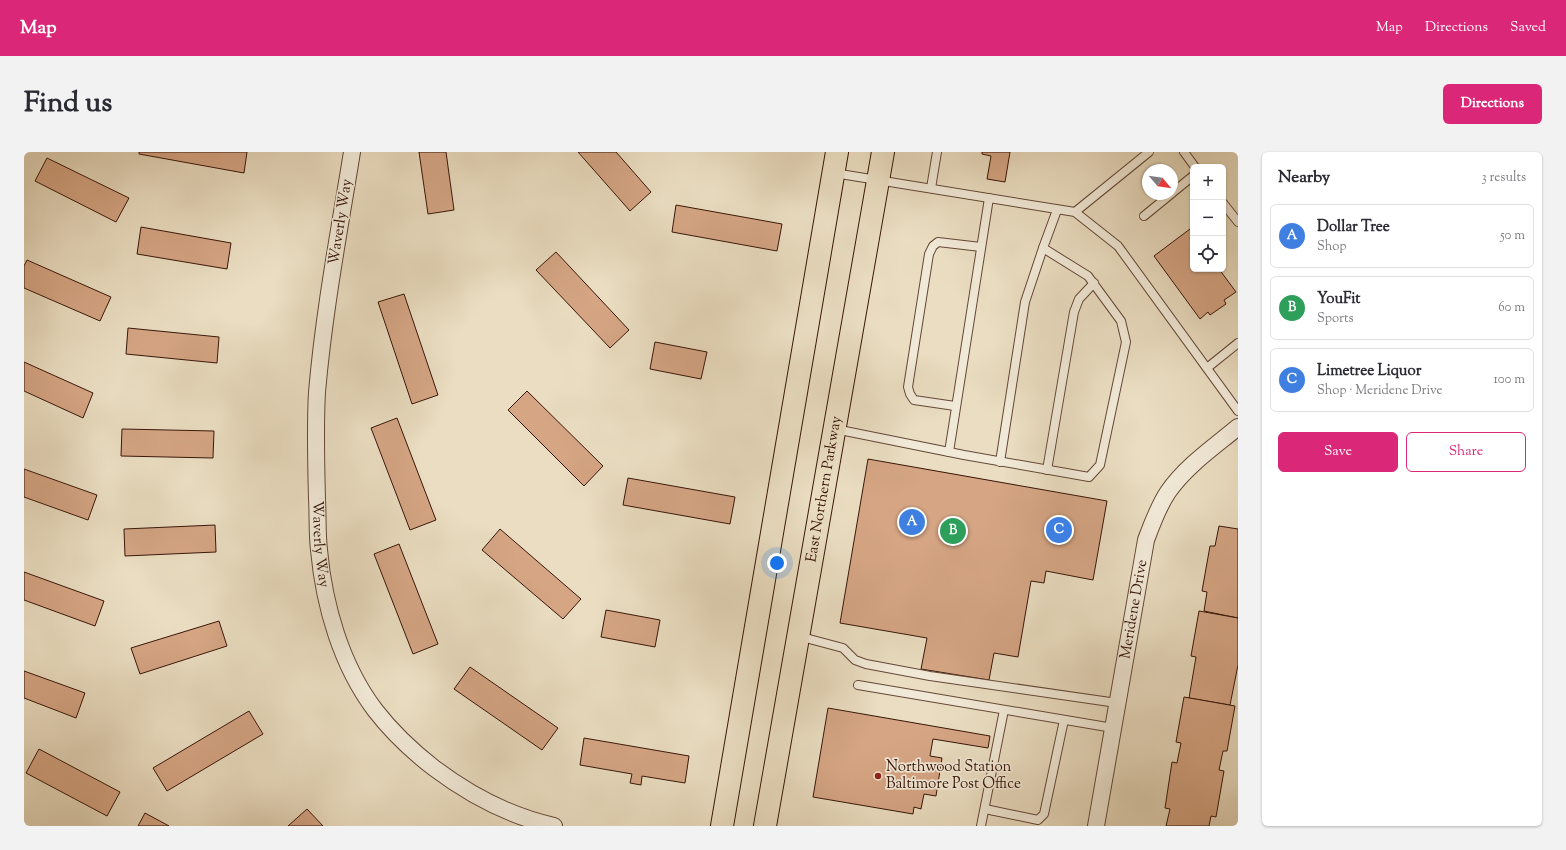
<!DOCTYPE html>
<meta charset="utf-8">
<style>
:root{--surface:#fff;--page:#f2f2f3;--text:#2b2b33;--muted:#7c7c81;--line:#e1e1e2;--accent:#db2777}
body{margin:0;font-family:"Sorts Mill Goudy",serif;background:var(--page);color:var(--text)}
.controls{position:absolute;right:12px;top:12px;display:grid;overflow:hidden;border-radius:6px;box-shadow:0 1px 3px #0004}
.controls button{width:36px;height:36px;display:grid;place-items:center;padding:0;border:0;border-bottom:1px solid var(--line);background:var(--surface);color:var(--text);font:20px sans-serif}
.compass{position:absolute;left:1118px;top:12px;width:36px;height:36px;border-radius:50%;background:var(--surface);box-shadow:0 1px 3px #0004;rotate:119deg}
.you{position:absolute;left:753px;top:411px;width:14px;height:14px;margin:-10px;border:3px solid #fff;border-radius:50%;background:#1a73e8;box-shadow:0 0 0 6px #1a73e833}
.badge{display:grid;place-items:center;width:26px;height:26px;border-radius:50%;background:var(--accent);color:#fff;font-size:13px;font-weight:700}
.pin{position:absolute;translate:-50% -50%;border:2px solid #fff;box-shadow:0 1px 4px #0006}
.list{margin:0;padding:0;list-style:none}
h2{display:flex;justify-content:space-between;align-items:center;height:52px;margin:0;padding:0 16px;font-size:17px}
h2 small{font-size:13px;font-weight:400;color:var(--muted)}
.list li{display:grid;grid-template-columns:26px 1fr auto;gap:12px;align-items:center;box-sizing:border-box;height:64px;margin:0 8px 8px;padding:0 8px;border:1px solid var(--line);border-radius:6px}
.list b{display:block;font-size:15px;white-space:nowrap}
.list p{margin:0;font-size:13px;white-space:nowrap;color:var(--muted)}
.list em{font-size:13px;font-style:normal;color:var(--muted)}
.actions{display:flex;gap:8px;padding:12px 16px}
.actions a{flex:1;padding:9px 0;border:1px solid var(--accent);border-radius:6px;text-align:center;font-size:14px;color:var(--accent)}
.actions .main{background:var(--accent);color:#fff}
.icon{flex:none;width:22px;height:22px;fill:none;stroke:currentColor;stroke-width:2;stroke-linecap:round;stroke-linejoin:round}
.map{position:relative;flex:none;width:1214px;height:674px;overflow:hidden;border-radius:6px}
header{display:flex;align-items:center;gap:24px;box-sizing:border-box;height:56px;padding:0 20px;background:var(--accent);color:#fff}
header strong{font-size:19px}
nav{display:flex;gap:22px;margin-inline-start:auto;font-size:14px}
.intro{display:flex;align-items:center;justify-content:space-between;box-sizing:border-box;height:96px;padding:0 24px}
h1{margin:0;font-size:28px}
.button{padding:10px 18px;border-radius:6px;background:var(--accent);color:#fff;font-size:14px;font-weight:700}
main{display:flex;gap:24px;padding:0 24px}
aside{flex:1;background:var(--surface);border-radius:6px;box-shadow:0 1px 3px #0004}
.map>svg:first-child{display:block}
.building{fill:#d5a584;stroke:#381609}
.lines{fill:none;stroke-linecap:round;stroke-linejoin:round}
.service-casing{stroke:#644837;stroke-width:10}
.minor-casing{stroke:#644837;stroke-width:18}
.primary-casing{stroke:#381609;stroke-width:24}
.service{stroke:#f1e9d7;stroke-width:8}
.minor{stroke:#f1e9d7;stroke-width:16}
.primary{stroke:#eaddc1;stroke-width:22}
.poi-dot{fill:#8f2418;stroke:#f1e9d7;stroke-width:1.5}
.labels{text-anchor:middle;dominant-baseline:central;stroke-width:3.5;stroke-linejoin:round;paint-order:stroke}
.street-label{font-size:15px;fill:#381609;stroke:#f1e9d7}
.poi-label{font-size:15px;fill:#381609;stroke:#f1e9d7;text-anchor:start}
</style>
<header>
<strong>Map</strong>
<nav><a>Map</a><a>Directions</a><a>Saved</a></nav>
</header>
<div class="intro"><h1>Find us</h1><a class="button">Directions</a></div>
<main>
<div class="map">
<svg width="1214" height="674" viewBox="0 0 1214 674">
<rect width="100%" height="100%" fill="#eaddc1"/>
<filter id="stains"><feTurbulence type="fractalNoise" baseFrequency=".005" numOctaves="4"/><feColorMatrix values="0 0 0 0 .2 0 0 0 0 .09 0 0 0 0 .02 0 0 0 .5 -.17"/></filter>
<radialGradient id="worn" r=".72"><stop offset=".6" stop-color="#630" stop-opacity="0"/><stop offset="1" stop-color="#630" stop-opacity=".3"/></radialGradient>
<!-- building -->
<g class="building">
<path d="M115,0H223L220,21L115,2Z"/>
<path d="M395,0H422L430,58L404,62Z"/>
<path d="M554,0H592L627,40L606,59Z"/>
<path d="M958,0H986L981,30L963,27L967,4L958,2Z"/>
<path d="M23,6L105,46L92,70L11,29Z"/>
<path d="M652,53L758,72L753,99L648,80Z"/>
<path d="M117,75L207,91L203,117L113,102Z"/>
<path d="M1166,77L1169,81V117H1195L1212,140L1200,148L1202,152L1186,163L1184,160L1176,167L1130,104Z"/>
<path d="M532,100L605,178L586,196L512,118Z"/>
<path d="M3,108L87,145L76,169L0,136V114Z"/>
<path d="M380,142L414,243L388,252L354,150Z"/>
<path d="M104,176L195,185L193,211L102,202Z"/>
<path d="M631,190L683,200L677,227L626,217Z"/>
<path d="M0,210L69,241L59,266L0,239Z"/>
<path d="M503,239L579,314L560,334L484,258Z"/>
<path d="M373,266L412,368L386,378L347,276Z"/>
<path d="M98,277L190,279L189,306L97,304Z"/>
<path d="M844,307L1083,349L1069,428L1022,419L1020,431L1007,429L994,505L970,501L965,528L897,517L903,486L816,471Z"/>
<path d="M0,317L73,343L64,368L0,345Z"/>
<path d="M604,326L711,345L706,372L599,353Z"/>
<path d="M191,373L192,400L101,404L100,377Z"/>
<path d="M1195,374L1214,377V466L1180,459L1183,440L1178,439L1186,394H1191Z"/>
<path d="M476,377L557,447L539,467L458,398Z"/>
<path d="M375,392L414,492L389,502L350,402Z"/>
<path d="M0,420L80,449L71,474L0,448Z"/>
<path d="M582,458L636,468L631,495L577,485Z"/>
<path d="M1175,459L1214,466V513L1206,553L1165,546L1172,505L1167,504Z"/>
<path d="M195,469L203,494L116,522L107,496Z"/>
<path d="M446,515L534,576L518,598L430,537Z"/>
<path d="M0,519L61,541L52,566L0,546Z"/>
<path d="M1160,545L1211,554L1203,599H1199L1195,618L1200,619L1192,665L1187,664L1185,674H1142L1146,657L1141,656L1148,610L1153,611L1157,591L1152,590Z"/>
<path d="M804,556L966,584L964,596L909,587L906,604L918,606L912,644L900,642L897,657L890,655L889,662L789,645Z"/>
<path d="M225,559L239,582L143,639L129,616Z"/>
<path d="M560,586L665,604L661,631L618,624L617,633L606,631L608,622L556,613Z"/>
<path d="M15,597L96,640L83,664L2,621Z"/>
<path d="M283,657L299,674H264Z"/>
<path d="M121,661L145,674H114Z"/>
</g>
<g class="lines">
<defs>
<g id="service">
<path d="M1160,0L1171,15"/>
<path d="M810,21L1051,60L1094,94L1214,259"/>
<path d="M907,36L913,0"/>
<path d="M1148,41L1169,24"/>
<path d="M1199,51L1214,70"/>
<path d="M1051,60L1125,0"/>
<path d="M1120,64L1147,42"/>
<path d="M1183,216L1214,191"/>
<path d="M931,254L890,248L886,242L884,235L905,102L909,94L914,90L957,95"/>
<path d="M811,277L940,303L1065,325L1076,313L1102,190L1097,169L1064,124L1019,96L1033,58"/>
<path d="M925,300L965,46"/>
<path d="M976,310L1001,150L1019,96"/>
<path d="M1023,318L1050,160L1055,147L1070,131"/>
<path d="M774,484L819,496L831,508L842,512L906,524L1093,551"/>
<path d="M834,533L1089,576"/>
<path d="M961,657L1014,668L1020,662L1040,568"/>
<path d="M957,674L980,558"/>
</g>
<g id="minor">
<path id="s1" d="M328,0C315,80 300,159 293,240C291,275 292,311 293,347C294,364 293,381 295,398C300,453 317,513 351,558C368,580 388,599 410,616C447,644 485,664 530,674"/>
<path id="s2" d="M1072,674L1122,388C1128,372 1134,355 1144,340C1162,314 1190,295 1214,275"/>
</g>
<g id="primary">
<path d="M698,674L813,0"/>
<path id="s3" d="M741,674L859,0"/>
</g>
</defs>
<!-- service casing -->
<use href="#service" class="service-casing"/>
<!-- minor casing -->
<use href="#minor" class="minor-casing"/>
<!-- primary casing -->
<use href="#primary" class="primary-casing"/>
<!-- service -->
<use href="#service" class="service"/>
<!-- minor -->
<use href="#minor" class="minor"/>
<!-- primary -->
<use href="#primary" class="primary"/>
</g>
<!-- markers -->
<circle class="poi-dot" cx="854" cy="624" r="4"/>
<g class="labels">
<!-- street labels -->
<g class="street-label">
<text transform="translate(317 70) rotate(-81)">Waverly Way</text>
<text stroke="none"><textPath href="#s3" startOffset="342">East Northern Parkway</textPath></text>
<text stroke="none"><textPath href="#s1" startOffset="395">Waverly Way</textPath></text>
<text stroke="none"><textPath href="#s2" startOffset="220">Meridene Drive</textPath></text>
</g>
<!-- poi labels -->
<g class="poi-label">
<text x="862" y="615">Northwood Station<tspan x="862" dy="17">Baltimore Post Office</tspan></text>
</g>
</g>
<rect width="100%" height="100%" filter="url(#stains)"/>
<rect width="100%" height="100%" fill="url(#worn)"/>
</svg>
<div class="controls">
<button>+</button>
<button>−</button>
<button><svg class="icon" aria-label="locate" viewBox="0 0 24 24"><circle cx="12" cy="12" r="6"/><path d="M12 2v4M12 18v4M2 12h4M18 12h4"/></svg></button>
</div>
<svg class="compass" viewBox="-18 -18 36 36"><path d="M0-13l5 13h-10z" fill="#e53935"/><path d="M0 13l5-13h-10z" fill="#7c7c81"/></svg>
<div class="you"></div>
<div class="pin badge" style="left:888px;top:370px;background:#3f7fe0">A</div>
<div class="pin badge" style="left:929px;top:379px;background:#2e9e5b">B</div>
<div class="pin badge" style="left:1035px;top:378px;background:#3f7fe0">C</div>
</div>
<aside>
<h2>Nearby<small>3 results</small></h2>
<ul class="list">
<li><span class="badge" style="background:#3f7fe0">A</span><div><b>Dollar Tree</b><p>Shop</p></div><em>50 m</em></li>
<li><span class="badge" style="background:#2e9e5b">B</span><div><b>YouFit</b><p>Sports</p></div><em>60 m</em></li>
<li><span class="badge" style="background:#3f7fe0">C</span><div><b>Limetree Liquor</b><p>Shop · Meridene Drive</p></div><em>100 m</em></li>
</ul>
<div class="actions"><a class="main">Save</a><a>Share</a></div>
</aside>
</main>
